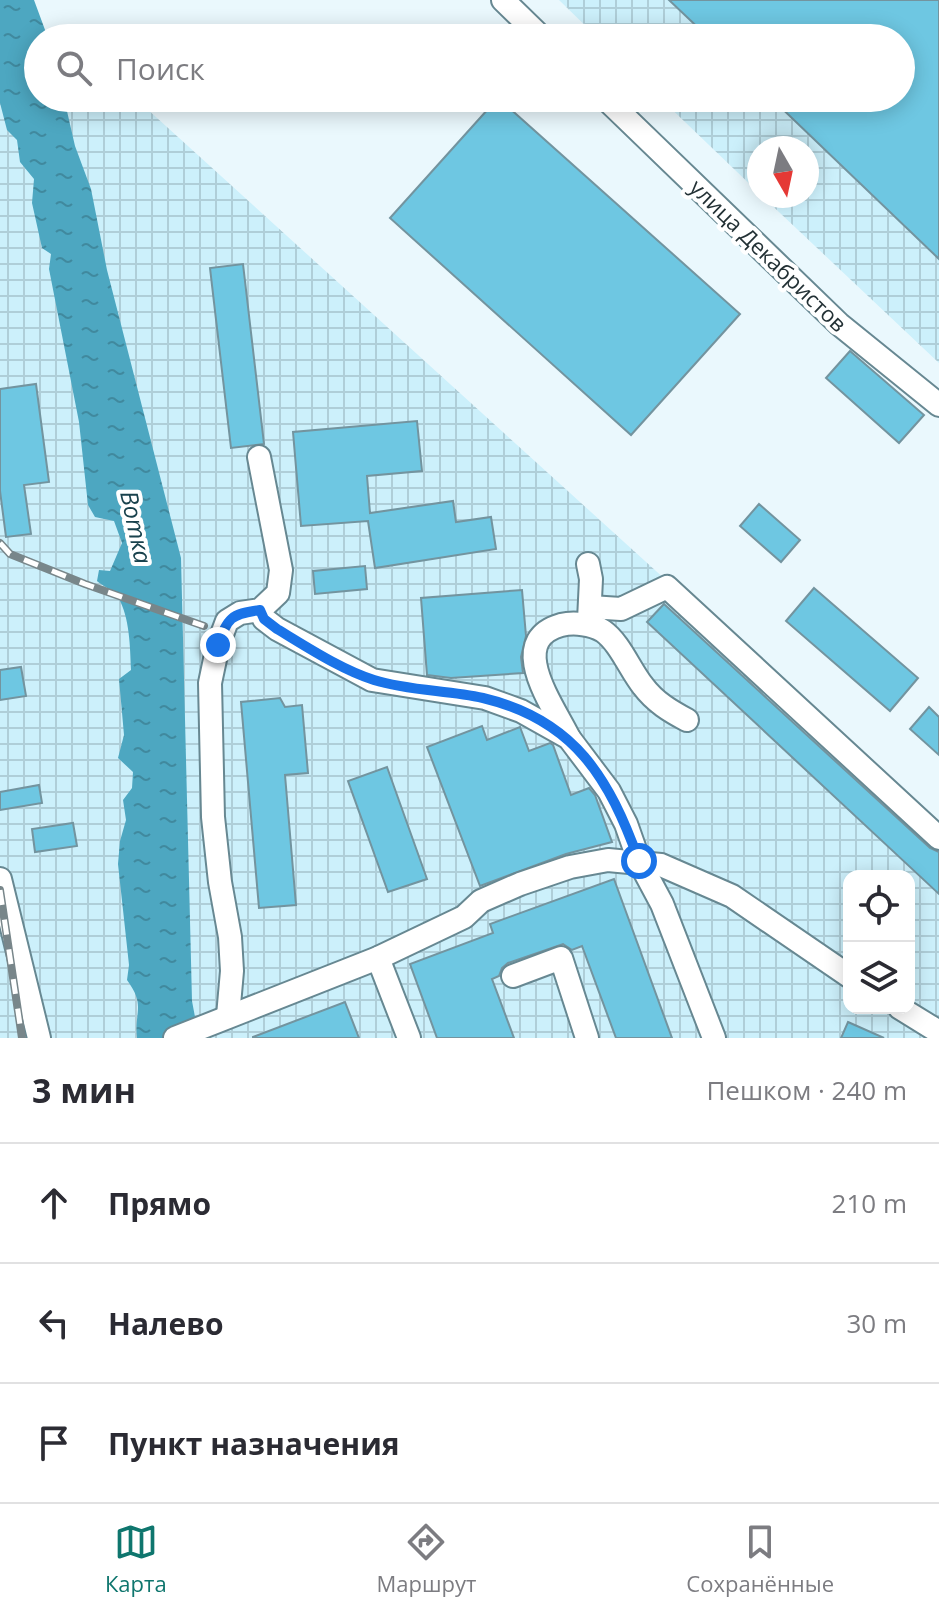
<!DOCTYPE html>
<html lang="ru">
<meta charset="utf-8">
<style>
:root{--surface:#fff;--page:#f2f2f3;--text:#2b2b33;--muted:#7c7c81;--line:#e1e1e2;--accent:#0f766e}
body{margin:0;font-family:"Open Sans",sans-serif;background:var(--page);color:var(--text)}
.controls{position:absolute;right:24px;bottom:24px;display:grid;overflow:hidden;border-radius:16px;box-shadow:0 4px 20px #0003}
.controls button{width:72px;height:72px;display:grid;place-items:center;padding:0;border:0;border-bottom:2px solid var(--line);background:var(--surface);color:var(--text);font:40px sans-serif}
.compass{position:absolute;left:747px;top:136px;width:72px;height:72px;border-radius:50%;background:var(--surface);box-shadow:0 4px 20px #0003;rotate:171deg}
.stop{position:absolute;width:24px;height:24px;margin:-18px;border:6px solid #1a73e8;border-radius:50%;background:#fff}
.stop.end{background:#1a73e8;border-color:#fff;box-shadow:0 2px 8px #0008}
.list{margin:0;padding:0;list-style:none}
h2{display:flex;justify-content:space-between;align-items:center;height:104px;margin:0;padding:0 32px;font-size:34px}
h2 small{font-size:26px;font-weight:400;color:var(--muted)}
.list li{display:grid;grid-template-columns:52px 1fr auto;gap:24px;align-items:center;box-sizing:border-box;height:120px;padding:0 32px;border-top:2px solid var(--line)}
.list b{display:block;font-size:30px;white-space:nowrap}
.list em{font-size:26px;font-style:normal;color:var(--muted)}
.icon{flex:none;width:44px;height:44px;fill:none;stroke:currentColor;stroke-width:2;stroke-linecap:round;stroke-linejoin:round}
.map{position:relative;flex:none;width:939px;height:1038px;overflow:hidden}
.search{position:absolute;background:var(--surface);box-shadow:0 4px 20px #0003;left:24px;right:24px;top:24px;height:88px;display:flex;align-items:center;gap:20px;box-sizing:border-box;padding:0 28px;border-radius:44px;color:var(--muted);font-size:30px}
.sheet{height:464px;background:var(--surface)}
nav{display:flex;justify-content:space-around;align-items:center;box-sizing:border-box;height:112px;border-top:2px solid var(--line);background:var(--surface);font-size:22px;color:var(--muted)}
nav a{display:grid;justify-items:center;gap:4px}
nav .on{color:var(--accent)}
.map>svg:first-child{display:block}
.industrial{fill:url(#industrial-grid);fill-rule:evenodd}
.water{fill:url(#water-ripples)}
.building{fill:#6ec7e2;stroke:#73949f;stroke-width:2}
.lines{fill:none;stroke-linecap:round;stroke-linejoin:round}
.minor-casing{stroke:#678892;stroke-width:26}
.minor{stroke:#fff;stroke-width:22}
.rail-casing{stroke:#78868a;stroke-width:8}
.rail{stroke:#fff;stroke-width:5;stroke-dasharray:15;stroke-linecap:butt}
.route{stroke:#1a73e8;stroke-width:10}
.labels{text-anchor:middle;dominant-baseline:central;stroke-width:8;stroke-linejoin:round;paint-order:stroke}
.street-label{font-size:22px;fill:#233135;stroke:#fff}
.water-label{font-size:24px;font-style:italic;fill:#19424d;stroke:#fff}
</style>
<div class="map">
<svg width="939" height="1038" viewBox="0 0 939 1038">
<defs>
<pattern id="industrial-grid" width="8" height="8" patternUnits="userSpaceOnUse" patternTransform="scale(2)"><rect width="8" height="8" fill="#ccf0fb"/><path d="M0 4h8M4 0v8" fill="none" stroke="#afced8"/></pattern>
<pattern id="water-ripples" width="26" height="14" patternUnits="userSpaceOnUse" patternTransform="scale(2)"><rect width="26" height="14" fill="#4da7c1"/><path d="M2 4q2-2 4 0t4 0M15 11q2-2 4 0t4 0" fill="none" stroke="#40899e"/></pattern>
</defs>
<rect width="100%" height="100%" fill="#eaf8fd"/>
<!-- industrial -->
<g class="industrial">
<path d="M559,0H939V363L762,196H807V148H759V193L660,98H901V38H598Z"/>
<path d="M0,63L38,98H135L939,828V1038H0ZM849,876H909V1008H849Z"/>
</g>
<!-- water -->
<path class="water" d="M0,0H34L48,38H38V98H64L75,146L91,189L107,270L181,558L192,1001L199,1038H137C134,1011 146,1006 127,980L129,965L118,864L120,841L126,820L123,800L132,788L133,772L118,758L124,735L119,679L131,670C130,647 130,618 118,597C114,591 103,586 97,581L99,570L110,571L122,543L114,521L95,517L88,505L79,422L49,269L51,254L42,248L32,203L34,179L20,162L17,140L7,130L0,103Z"/>
<!-- building -->
<g class="building">
<path d="M669,0H939V259L771,98H901V38H709Z"/>
<path d="M498,98L740,314L631,435L390,218Z"/>
<path d="M243,264L264,444L231,448L210,268Z"/>
<path d="M850,351L924,415L899,443L826,378Z"/>
<path d="M36,384L49,482L24,485L31,534L6,537L0,491V389Z"/>
<path d="M417,421L422,471L367,476L370,513L453,501L456,522L491,517L496,549L375,568L368,521L301,526L293,432Z"/>
<path d="M759,504L800,540L781,562L740,526Z"/>
<path d="M365,566L367,589L315,594L313,571Z"/>
<path d="M814,588L918,678L890,711L786,621Z"/>
<path d="M522,590L526,636L521,657L523,673L451,678L427,675L421,598Z"/>
<path d="M664,604L930,848L939,852V894L647,622Z"/>
<path d="M21,667L26,696L0,700V670Z"/>
<path d="M280,698L285,707L302,705L308,773L285,775L296,905L259,908L241,702Z"/>
<path d="M929,707L939,717V755L910,729Z"/>
<path d="M482,726L487,740L520,727L529,751L550,743L553,745L571,795L589,788L595,795L612,842L566,854L480,886L427,747Z"/>
<path d="M387,767L427,879L388,892L348,781Z"/>
<path d="M39,785L42,803L0,810V792Z"/>
<path d="M73,823L77,846L35,852L32,829Z"/>
<path d="M614,879L672,1038H616L582,946L572,950L563,944L508,963L502,968L499,976L492,979L514,1038H437L410,964L493,933L490,924Z"/>
<path d="M345,1002L359,1038H253V1037Z"/>
<path d="M848,1022L884,1038H841Z"/>
</g>
<g class="lines">
<defs>
<g id="minor">
<path d="M503,0L542,38"/>
<path d="M605,98L839,324L939,405"/>
<path d="M588,564L591,579L589,620"/>
<path d="M590,607L621,609L667,587L939,838"/>
<path d="M260,610L264,619L277,629L372,680L485,698L521,711L569,738L609,791L626,824L639,861L662,904L714,1038"/>
<path d="M569,738C553,705 505,641 561,625C574,622 592,624 603,631C620,643 630,670 643,686C655,702 670,711 687,720"/>
<path d="M0,879L39,1038"/>
<path d="M378,958L409,1038"/>
<path d="M513,976L561,958L587,1038"/>
<path d="M900,1008L939,1032"/>
<path d="M228,1016L232,971L230,937L220,882L213,817L210,683L218,645L227,621L240,613L260,610L278,593L281,570L259,457"/>
<path d="M175,1038L378,958L464,917L481,901L520,884L570,867L608,860L661,865L732,896L849,976"/>
</g>
</defs>
<!-- minor casing -->
<use href="#minor" class="minor-casing"/>
<!-- minor -->
<use href="#minor" class="minor"/>
<defs>
<g id="rail">
<path d="M0,543L10,554L85,584L204,626"/>
<path d="M0,890L22,1038"/>
</g>
</defs>
<!-- rail casing -->
<use href="#rail" class="rail-casing"/>
<!-- rail -->
<use href="#rail" class="rail"/>
</g>
<g class="lines">
<!-- route -->
<path class="route" d="M218,645C228,618 230,614 260,610L264,619L277,629C307,647 340,669 374,680C409,691 447,690 483,698C575,720 609,778 639,861"/>
</g>
<g class="labels">
<!-- street labels -->
<g class="street-label">
<text transform="translate(769 255) rotate(44)">улица Декабристов</text>
</g>
<!-- water labels -->
<g class="water-label">
<text transform="translate(137 527) rotate(78)">Вотка</text>
</g>
</g>
</svg>
<div class="controls">
<button><svg class="icon" aria-label="locate" viewBox="0 0 24 24"><circle cx="12" cy="12" r="6"/><path d="M12 2v4M12 18v4M2 12h4M18 12h4"/></svg></button>
<button><svg class="icon" aria-label="layers" viewBox="0 0 24 24"><path d="M12 4l9 5-9 5-9-5zM3 14l9 5 9-5"/></svg></button>
</div>
<svg class="compass" viewBox="-18 -18 36 36"><path d="M0-13l5 13h-10z" fill="#e53935"/><path d="M0 13l5-13h-10z" fill="#7c7c81"/></svg>
<div class="stop" style="left:639px;top:861px"></div>
<div class="stop end" style="left:218px;top:645px"></div>
<div class="search"><svg class="icon" aria-label="search" viewBox="0 0 24 24"><circle cx="10" cy="10" r="6"/><path d="M15 15l6 6"/></svg>Поиск</div>
</div>
<section class="sheet">
<h2>3 мин<small>Пешком · 240 m</small></h2>
<ul class="list">
<li><svg class="icon" aria-label="ahead" viewBox="0 0 24 24"><path d="M12 20V5M6 11l6-6 6 6"/></svg><div><b>Прямо</b></div><em>210 m</em></li>
<li><svg class="icon" aria-label="left" viewBox="0 0 24 24"><path d="M17 20v-9H6M10 6l-5 5 5 5"/></svg><div><b>Налево</b></div><em>30 m</em></li>
<li><svg class="icon" aria-label="arrive" viewBox="0 0 24 24"><path d="M6 21V4h12l-3 4 3 4H6"/></svg><div><b>Пункт назначения</b></div></li>
</ul>
</section>
<nav>
<a class="on"><svg class="icon" aria-label="map" viewBox="0 0 24 24"><path d="M3 6l6-2 6 2 6-2v14l-6 2-6-2-6 2zM9 4v14M15 6v14"/></svg>Карта</a>
<a><svg class="icon" aria-label="directions" viewBox="0 0 24 24"><path d="M12 3l9 9-9 9-9-9zM9 14v-3h6M13 9l2 2-2 2"/></svg>Маршрут</a>
<a><svg class="icon" aria-label="saved" viewBox="0 0 24 24"><path d="M7 4h10v16l-5-4-5 4z"/></svg>Сохранённые</a>
</nav>
